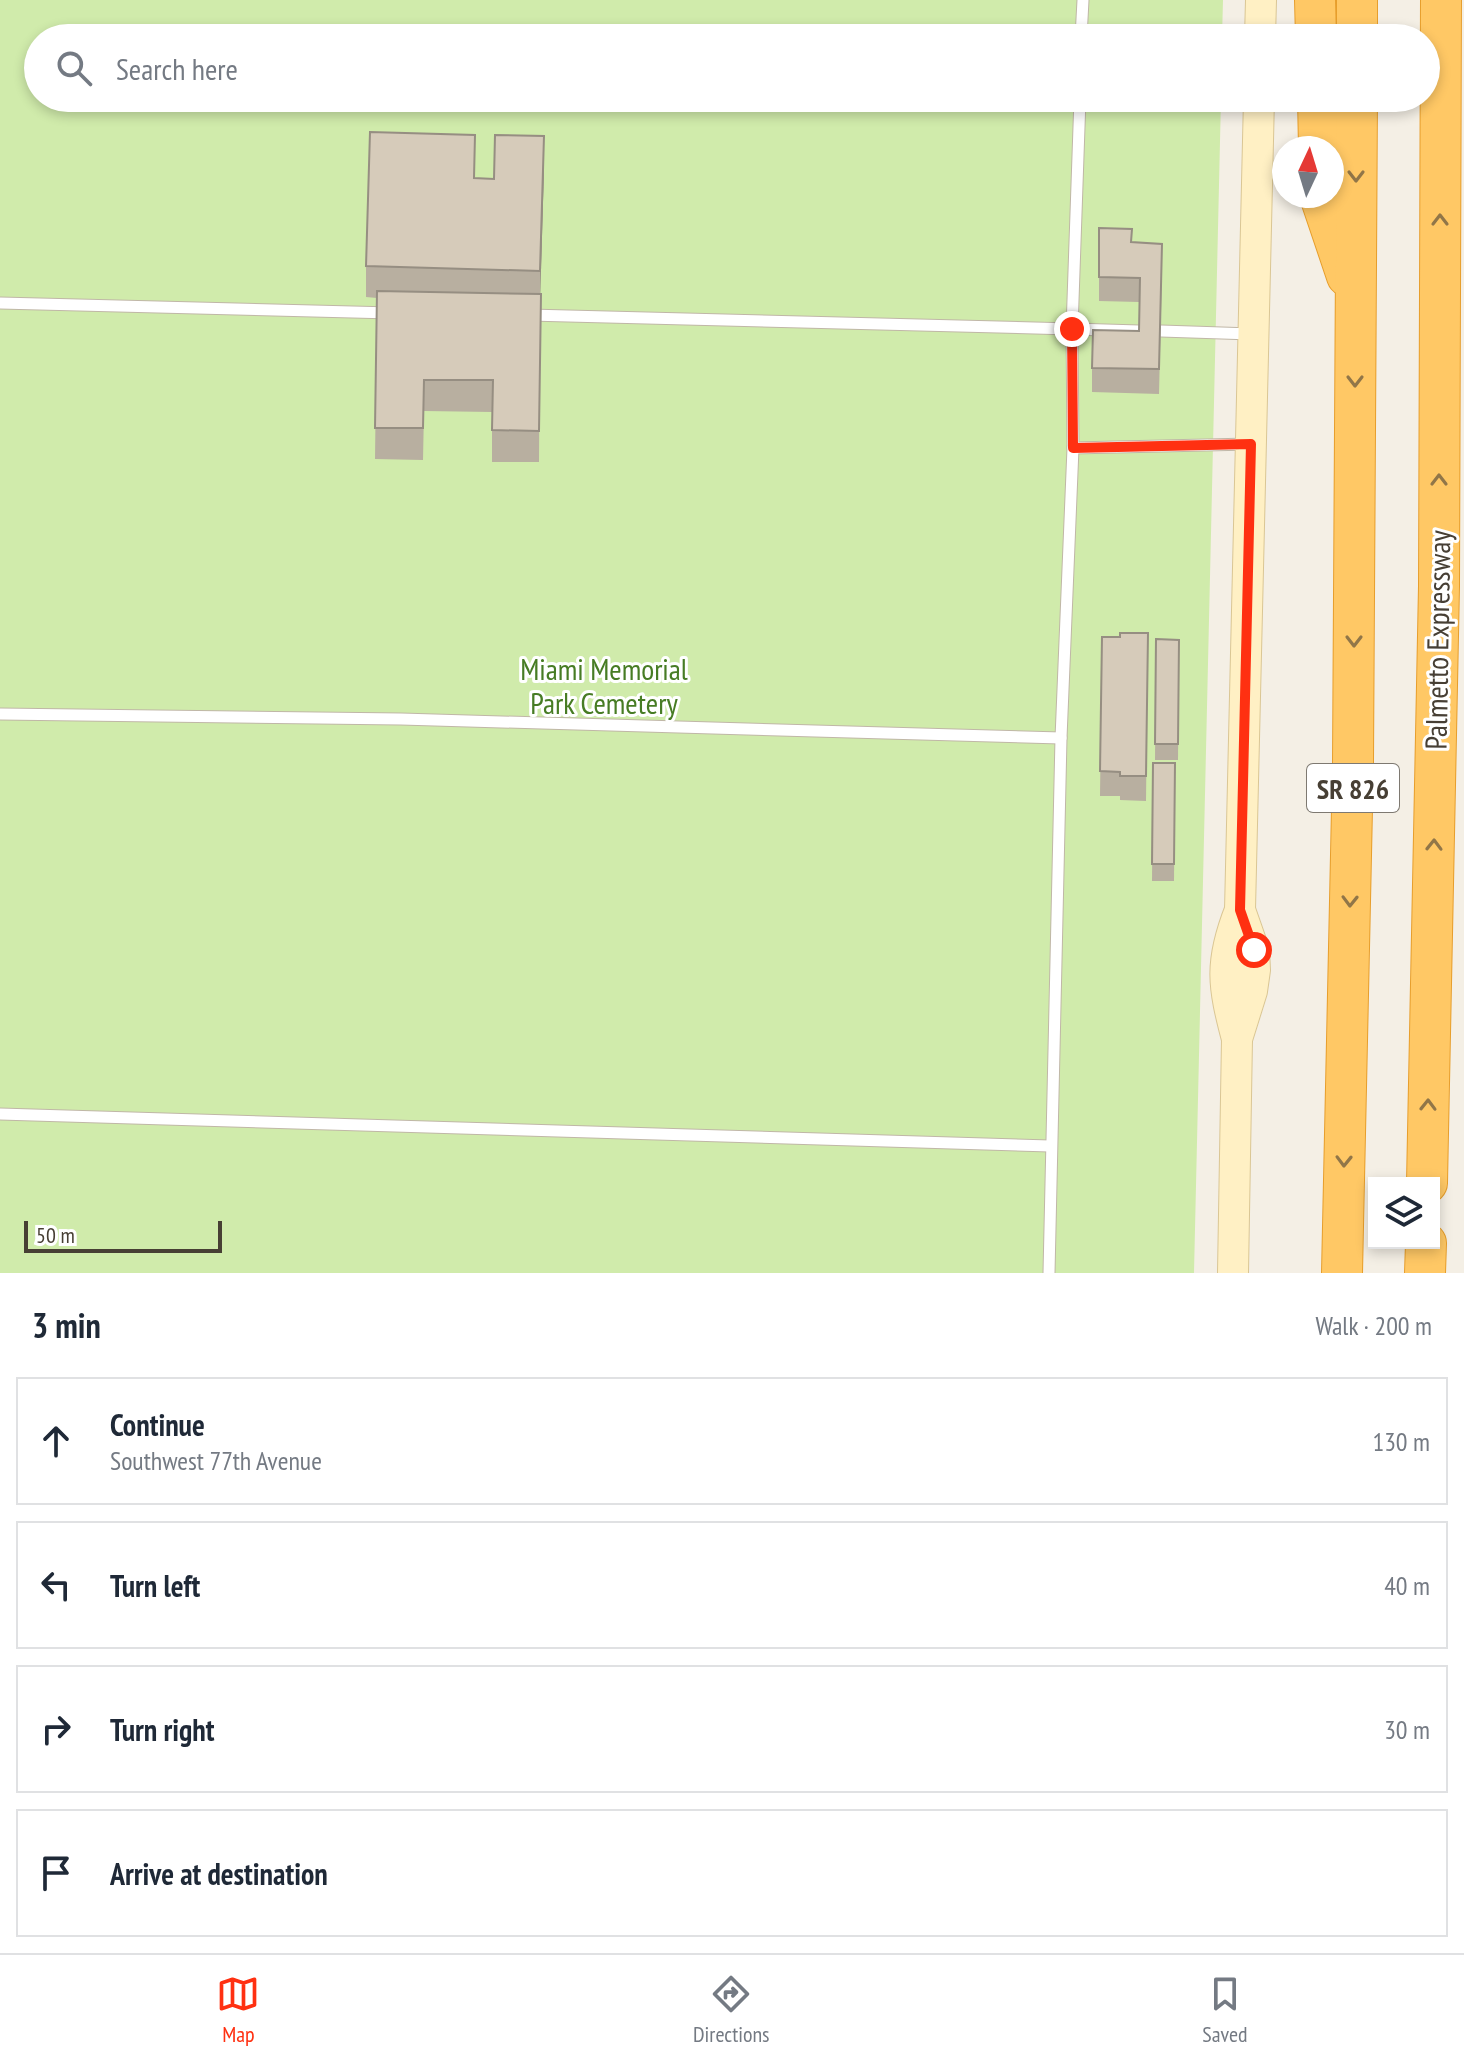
<!DOCTYPE html>
<meta charset="utf-8">
<style>
:root{--surface:#fff;--page:#f6f6f7;--text:#1f2937;--muted:#747a83;--line:#e0e1e3;--accent:#ff3011}
body{margin:0;font-family:"PT Sans Narrow",sans-serif;background:var(--page);color:var(--text)}
.controls{position:absolute;right:24px;bottom:24px;display:grid;overflow:hidden;border-radius:0px;box-shadow:0 4px 12px #0003}
.controls button{width:72px;height:72px;display:grid;place-items:center;padding:0;border:0;border-bottom:2px solid var(--line);background:var(--surface);color:var(--text);font:40px sans-serif}
.compass{position:absolute;left:1272px;top:136px;width:72px;height:72px;border-radius:50%;background:var(--surface);box-shadow:0 4px 12px #0003;rotate:4deg}
.scale{position:absolute;left:24px;bottom:20px;width:198px;box-sizing:border-box;padding-left:8px;border:4px solid #473f34;border-top:0;font-size:22px;line-height:28px;white-space:nowrap;color:#473f34;-webkit-text-stroke:6px #fff;paint-order:stroke}
.stop{position:absolute;width:24px;height:24px;margin:-18px;border:6px solid #ff3011;border-radius:50%;background:#fff}
.stop.end{background:#ff3011;border-color:#fff;box-shadow:0 2px 8px #0008}
.list{margin:0;padding:0;list-style:none}
h2{display:flex;justify-content:space-between;align-items:center;height:104px;margin:0;padding:0 32px;font-size:34px}
h2 small{font-size:26px;font-weight:400;color:var(--muted)}
.list li{display:grid;grid-template-columns:52px 1fr auto;gap:24px;align-items:center;box-sizing:border-box;height:128px;margin:0 16px 16px;padding:0 16px;border:2px solid var(--line);border-radius:0px}
.list b{display:block;font-size:30px;white-space:nowrap}
.list p{margin:0;font-size:26px;white-space:nowrap;color:var(--muted)}
.list em{font-size:26px;font-style:normal;color:var(--muted)}
.icon{flex:none;width:44px;height:44px;fill:none;stroke:currentColor;stroke-width:2;stroke-linecap:round;stroke-linejoin:round}
.map{position:relative;flex:none;width:1464px;height:1273px;overflow:hidden}
.search{position:absolute;background:var(--surface);box-shadow:0 4px 12px #0003;left:24px;right:24px;top:24px;height:88px;display:flex;align-items:center;gap:20px;box-sizing:border-box;padding:0 28px;border-radius:44px;color:var(--muted);font-size:30px}
.sheet{height:680px;background:var(--surface)}
nav{display:flex;justify-content:space-around;align-items:center;box-sizing:border-box;height:112px;border-top:2px solid var(--line);background:var(--surface);font-size:22px;color:var(--muted)}
nav a{display:grid;justify-items:center;gap:4px}
nav .on{color:var(--accent)}
.map>svg:first-child{display:block}
.green{fill:#d0ebab}
.lines{fill:none;stroke-linecap:round;stroke-linejoin:round}
.lane-casing{stroke:#c0b7a7;stroke-width:13}
.secondary-casing{stroke:#dac694;stroke-width:32}
.highway-casing{stroke:#e79e2c;stroke-width:42}
.lane{stroke:#fff;stroke-width:11}
.secondary{stroke:#fff0c4;stroke-width:30}
.highway{stroke:#ffc865;stroke-width:40}
.wall{fill:#b8afa0}
.shaded-wall{fill:#968e82}
.building{fill:#d6cbba;stroke:#968e82;stroke-width:2}
.oneway{stroke:#917648}
.route{stroke:#ff3011;stroke-width:10}
.labels{text-anchor:middle;dominant-baseline:central;stroke-width:6;stroke-linejoin:round;paint-order:stroke}
.shield{fill:#fff;stroke:#7e7971;stroke-width:2}
.shield-label{font-size:28px;font-weight:bold;fill:#473f34}
.street-label{font-size:30px;fill:#473f34;stroke:#fff}
.park-label{font-size:30px;fill:#477c24;stroke:#fff}
</style>
<div class="map">
<svg width="1464" height="1273" viewBox="0 0 1464 1273">
<rect width="100%" height="100%" fill="#f4efe5"/>
<!-- green -->
<path class="green" d="M0,0H1223L1222,38H38V98H1221L1194,1273H0Z"/>
<g class="lines">
<defs>
<g id="lane">
<path d="M1081,38L1083,0"/>
<path d="M0,303L392,313"/>
<path d="M529,315L1072,329L1080,98"/>
<path d="M1161,331L1252,334"/>
<path d="M1073,448L1250,444"/>
<path d="M0,714L401,719L1061,738"/>
<path d="M0,1114L1050,1146"/>
<path d="M1049,1273L1061,738L1073,448L1072,329L1139,331"/>
</g>
<g id="secondary">
<path d="M1260,38L1261,0"/>
<path d="M1237,1039C1223,986 1219,963 1240,910L1259,98"/>
<path d="M1233,1273L1237,1039L1252,991L1255,970L1254,950L1240,910"/>
</g>
<g id="highway">
<path d="M1315,0L1316,38"/>
<path d="M1357,38V0"/>
<path d="M1318,98L1319,148"/>
<path d="M1320,196L1347,276"/>
<path d="M1427,1183L1439,586L1441,0"/>
<path d="M1342,1273L1353,762L1357,98"/>
<path d="M1425,1273L1426,1243"/>
</g>
</defs>
<!-- lane casing -->
<use href="#lane" class="lane-casing"/>
<!-- secondary casing -->
<use href="#secondary" class="secondary-casing"/>
<!-- highway casing -->
<use href="#highway" class="highway-casing"/>
<!-- lane -->
<use href="#lane" class="lane"/>
<!-- secondary -->
<use href="#secondary" class="secondary"/>
<!-- highway -->
<use href="#highway" class="highway"/>
</g>
<!-- wall -->
<g class="wall">
<path d="M544,168L540,294L539,462H492V412L424,411L423,460L375,459L377,298L366,297V266L475,178L494,179Z"/>
<path d="M1099,228L1132,242L1162,268L1159,394L1092,392V368L1139,331V302L1099,301Z"/>
<path d="M1148,633L1146,801L1120,800V796H1100L1102,637H1120Z"/>
<path d="M1156,639L1179,640L1178,760H1155Z"/>
<path d="M1153,763H1175L1174,881H1152Z"/>
</g>
<!-- shaded-wall -->
<path class="shaded-wall" d="M544,136V168L540,303V271Z"/>
<!-- building -->
<g class="building">
<path d="M370,132L475,135L474,178L494,179L495,135L544,136L540,271L366,266Z"/>
<path d="M1099,228L1132,229L1131,242L1162,244L1159,369L1092,368L1093,330L1139,331L1140,278L1099,277Z"/>
<path d="M377,291L541,294L539,431L492,430L493,380H424L423,428H375Z"/>
<path d="M1120,633H1148L1146,776H1120V772L1100,771L1102,637H1120Z"/>
<path d="M1156,639L1179,640L1178,744H1155Z"/>
<path d="M1153,763H1175L1174,864H1152Z"/>
</g>
<!-- one-way arrows -->
<defs><path id="oneway-chevron" d="M-2-3.5L2.5 0L-2 3.5" fill="none" stroke-width="1.6" stroke-linecap="round" stroke-linejoin="round" transform="scale(2)"/></defs>
<g class="oneway">
<use href="#oneway-chevron" transform="translate(1356 176) rotate(90)"/>
<use href="#oneway-chevron" transform="translate(1440 220) rotate(-90)"/>
<use href="#oneway-chevron" transform="translate(1355 381) rotate(90)"/>
<use href="#oneway-chevron" transform="translate(1439 480) rotate(-90)"/>
<use href="#oneway-chevron" transform="translate(1354 641) rotate(90)"/>
<use href="#oneway-chevron" transform="translate(1434 845) rotate(-89)"/>
<use href="#oneway-chevron" transform="translate(1350 901) rotate(91)"/>
<use href="#oneway-chevron" transform="translate(1428 1105) rotate(-89)"/>
<use href="#oneway-chevron" transform="translate(1344 1161) rotate(91)"/>
</g>
<g class="lines">
<!-- route -->
<path class="route" d="M1072,329L1073,448L1251,444L1240,910L1254,950"/>
</g>
<g class="labels">
<!-- shield labels -->
<rect class="shield" x="1307" y="764" width="92" height="48" rx="6"/>
<g class="shield-label">
<text x="1353" y="788">SR 826</text>
</g>
<!-- street labels -->
<g class="street-label">
<text transform="translate(1437 640) rotate(-89)">Palmetto Expressway</text>
</g>
<!-- park labels -->
<g class="park-label">
<text x="604" y="668">Miami Memorial<tspan x="604" dy="34">Park Cemetery</tspan></text>
</g>
</g>
</svg>
<div class="controls">
<button><svg class="icon" aria-label="layers" viewBox="0 0 24 24"><path d="M12 4l9 5-9 5-9-5zM3 14l9 5 9-5"/></svg></button>
</div>
<svg class="compass" viewBox="-18 -18 36 36"><path d="M0-13l5 13h-10z" fill="#e53935"/><path d="M0 13l5-13h-10z" fill="#747a83"/></svg>
<div class="scale">50 m</div>
<div class="stop" style="left:1254px;top:950px"></div>
<div class="stop end" style="left:1072px;top:329px"></div>
<div class="search"><svg class="icon" aria-label="search" viewBox="0 0 24 24"><circle cx="10" cy="10" r="6"/><path d="M15 15l6 6"/></svg>Search here</div>
</div>
<section class="sheet">
<h2>3 min<small>Walk · 200 m</small></h2>
<ul class="list">
<li><svg class="icon" aria-label="ahead" viewBox="0 0 24 24"><path d="M12 20V5M6 11l6-6 6 6"/></svg><div><b>Continue</b><p>Southwest 77th Avenue</p></div><em>130 m</em></li>
<li><svg class="icon" aria-label="left" viewBox="0 0 24 24"><path d="M17 20v-9H6M10 6l-5 5 5 5"/></svg><div><b>Turn left</b></div><em>40 m</em></li>
<li><svg class="icon" aria-label="right" viewBox="0 0 24 24"><path d="M7 20v-9h11M14 6l5 5-5 5"/></svg><div><b>Turn right</b></div><em>30 m</em></li>
<li><svg class="icon" aria-label="arrive" viewBox="0 0 24 24"><path d="M6 21V4h12l-3 4 3 4H6"/></svg><div><b>Arrive at destination</b></div></li>
</ul>
</section>
<nav>
<a class="on"><svg class="icon" aria-label="map" viewBox="0 0 24 24"><path d="M3 6l6-2 6 2 6-2v14l-6 2-6-2-6 2zM9 4v14M15 6v14"/></svg>Map</a>
<a><svg class="icon" aria-label="directions" viewBox="0 0 24 24"><path d="M12 3l9 9-9 9-9-9zM9 14v-3h6M13 9l2 2-2 2"/></svg>Directions</a>
<a><svg class="icon" aria-label="saved" viewBox="0 0 24 24"><path d="M7 4h10v16l-5-4-5 4z"/></svg>Saved</a>
</nav>
